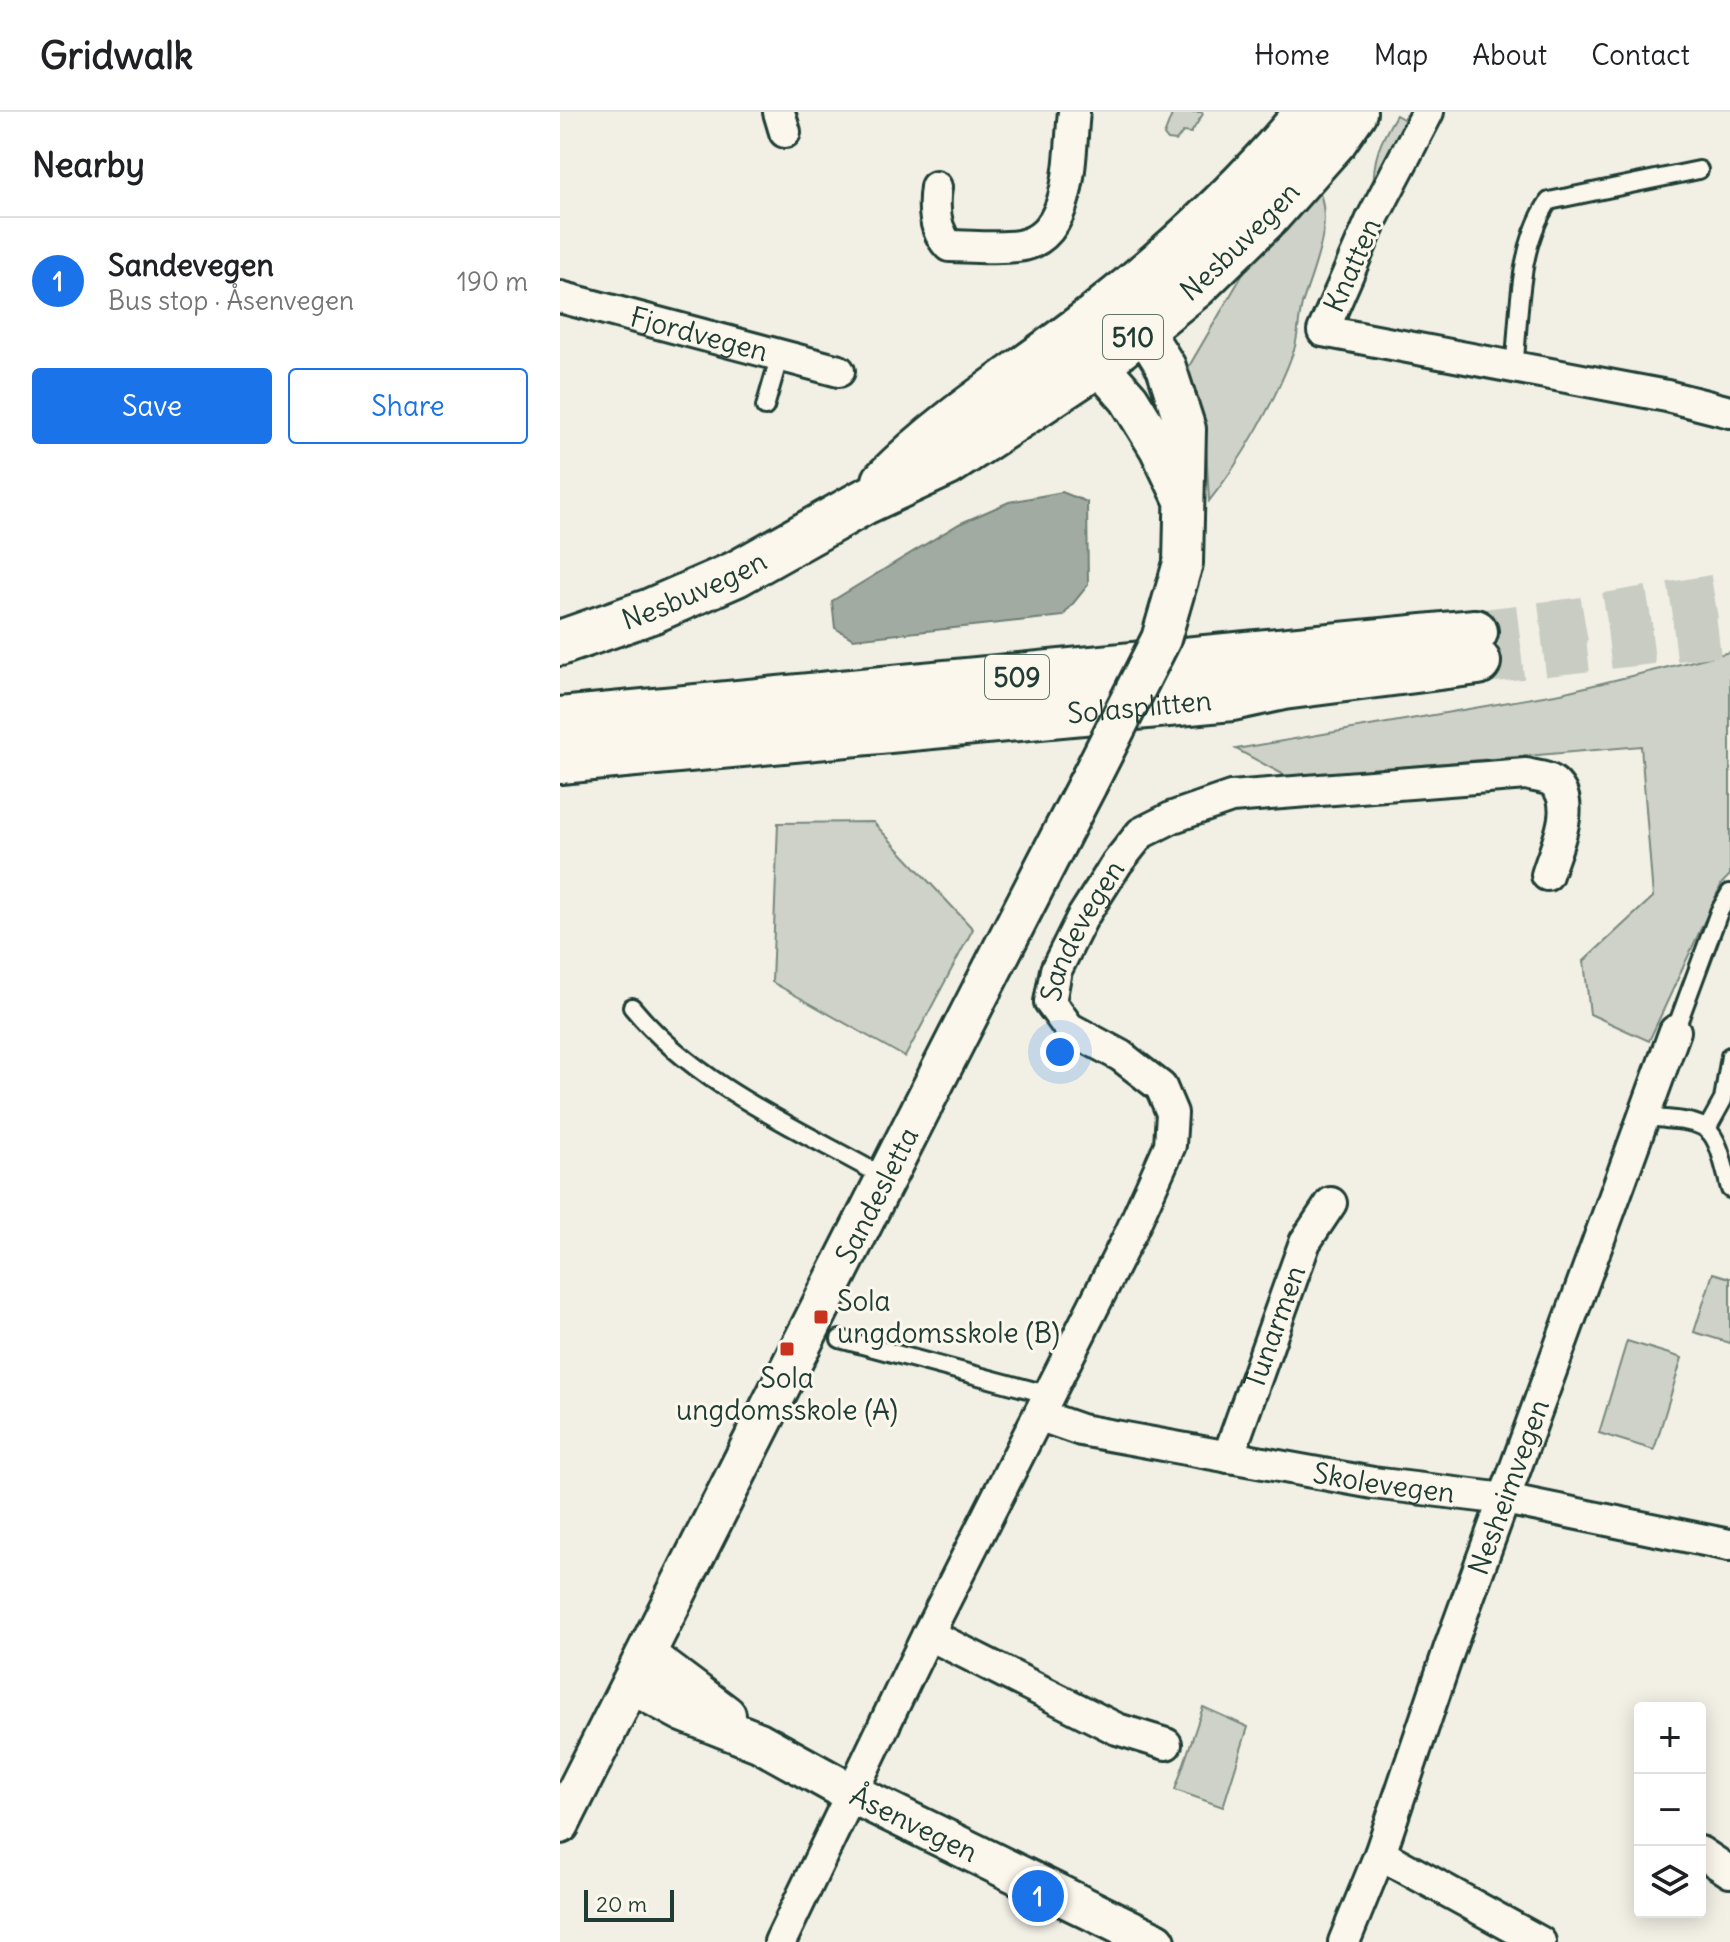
<!DOCTYPE html>
<meta charset="utf-8">
<style>
:root{--surface:#fff;--page:#f6f6f6;--text:#202124;--muted:#757577;--line:#e0e0e0;--accent:#1a73e8}
body{margin:0;font-family:Delius,sans-serif;background:var(--page);color:var(--text)}
.controls{position:absolute;right:24px;bottom:24px;display:grid;overflow:hidden;border-radius:8px;box-shadow:0 4px 20px #0003}
.controls button{width:72px;height:72px;display:grid;place-items:center;padding:0;border:0;border-bottom:2px solid var(--line);background:var(--surface);color:var(--text);font:40px sans-serif}
.scale{position:absolute;left:24px;bottom:20px;width:90px;box-sizing:border-box;padding-left:8px;border:4px solid #1f3d34;border-top:0;font-size:22px;line-height:28px;white-space:nowrap;color:#1f3d34;-webkit-text-stroke:6px #fbf7ec;paint-order:stroke}
.you{position:absolute;left:500px;top:940px;width:28px;height:28px;margin:-20px;border:6px solid #fff;border-radius:50%;background:#1a73e8;box-shadow:0 0 0 12px #1a73e833}
.badge{display:grid;place-items:center;width:52px;height:52px;border-radius:50%;background:var(--accent);color:#fff;font-size:26px;font-weight:700}
.pin{position:absolute;translate:-50% -50%;border:4px solid #fff;box-shadow:0 2px 8px #0006}
.list{margin:0;padding:0;list-style:none}
h2{display:flex;justify-content:space-between;align-items:center;height:104px;margin:0;padding:0 32px;font-size:34px}
h2 small{font-size:26px;font-weight:400;color:var(--muted)}
.list li{display:grid;grid-template-columns:52px 1fr auto;gap:24px;align-items:center;box-sizing:border-box;height:128px;padding:0 32px;border-top:2px solid var(--line)}
.list b{display:block;font-size:30px;white-space:nowrap}
.list p{margin:0;font-size:26px;white-space:nowrap;color:var(--muted)}
.list em{font-size:26px;font-style:normal;color:var(--muted)}
.actions{display:flex;gap:16px;padding:24px 32px}
.actions a{flex:1;padding:18px 0;border:2px solid var(--accent);border-radius:8px;text-align:center;font-size:28px;color:var(--accent)}
.actions .main{background:var(--accent);color:#fff}
.icon{flex:none;width:44px;height:44px;fill:none;stroke:currentColor;stroke-width:2;stroke-linecap:round;stroke-linejoin:round}
.map{position:relative;flex:none;width:1170px;height:1830px;overflow:hidden}
header{display:flex;align-items:center;gap:48px;box-sizing:border-box;height:112px;padding:0 40px;background:var(--surface);border-bottom:2px solid var(--line)}
header strong{font-size:38px}
nav{display:flex;gap:44px;margin-inline-start:auto;font-size:28px}
main{display:flex}
aside{flex:1;background:var(--surface)}
.map>svg:first-child{display:block}
.green{fill:#cfd2c8;stroke:#77887e;stroke-width:2}
.water{fill:#a2aba1;stroke:#6e7f75;stroke-width:2}
.lines{fill:none;stroke-linecap:round;stroke-linejoin:round}
.trunk-tunnel{stroke:#c8ccc2;stroke-width:44;stroke-dasharray:44 22;stroke-linecap:butt}
.service-casing{stroke:#1f3d34;stroke-width:22}
.minor-casing{stroke:#1f3d34;stroke-width:36}
.tertiary-casing{stroke:#1f3d34;stroke-width:44}
.primary-casing{stroke:#1f3d34;stroke-width:50}
.trunk-casing{stroke:#1f3d34;stroke-width:50}
.service{stroke:#fbf7ec;stroke-width:16}
.minor{stroke:#fbf7ec;stroke-width:30}
.tertiary{stroke:#fbf7ec;stroke-width:38}
.primary{stroke:#fbf7ec;stroke-width:44}
.trunk{stroke:#fbf7ec;stroke-width:44}
.tertiary-bridge-casing{stroke:#1f3d34;stroke-width:44;stroke-linecap:butt}
.tertiary-bridge{stroke:#fbf7ec;stroke-width:38}
.poi-dot{fill:#c8321e;stroke:#fbf7ec;stroke-width:3}
.labels{text-anchor:middle;dominant-baseline:central;stroke-width:6;stroke-linejoin:round;paint-order:stroke}
.shield{fill:#fbf7ec;stroke:#61756b;stroke-width:2}
.shield-label{font-size:26px;font-weight:bold;fill:#1f3d34}
.street-label{font-size:28px;fill:#1f3d34;stroke:#fbf7ec}
.poi-label{font-size:28px;fill:#1f3d34;stroke:#fbf7ec;text-anchor:start}
</style>
<header>
<strong>Gridwalk</strong>
<nav><a>Home</a><a>Map</a><a>About</a><a>Contact</a></nav>
</header>
<main>
<aside>
<h2>Nearby<small></small></h2>
<ul class="list">
<li><span class="badge">1</span><div><b>Sandevegen</b><p>Bus stop · Åsenvegen</p></div><em>190 m</em></li>
</ul>
<div class="actions"><a class="main">Save</a><a>Share</a></div>
</aside>
<div class="map">
<svg width="1170" height="1830" viewBox="0 0 1170 1830">
<rect width="100%" height="100%" fill="#f2f0e5"/>
<filter id="ink" filterUnits="userSpaceOnUse"><feTurbulence type="fractalNoise" baseFrequency=".0125" numOctaves="2"/><feDisplacementMap in="SourceGraphic" scale="16" xChannelSelector="R" yChannelSelector="G"/><feConvolveMatrix kernelMatrix="1 2 1 2 8 2 1 2 1" color-interpolation-filters="sRGB"/></filter>
<g filter="url(#ink)">
<!-- green -->
<g class="green">
<path d="M613,0H642L643,2L631,21L623,20L616,29L608,28L604,23Z"/>
<path d="M849,0H860L814,76C812,47 821,28 836,3L843,7Z"/>
<path d="M755,70C776,107 755,152 743,189C738,205 739,222 734,238C717,286 681,350 649,389L646,333L628,256L694,143Z"/>
<path d="M1170,540V763L1162,771L1089,929L1030,902L1024,849L1093,785L1081,634L852,654L739,671L676,637L1001,581Z"/>
<path d="M313,710L413,817L345,945L212,870L218,711Z"/>
<path d="M1153,1161L1170,1166V1231L1134,1220Z"/>
<path d="M1067,1229L1122,1246L1094,1338L1039,1321Z"/>
<path d="M643,1595L688,1615L663,1695L615,1678Z"/>
</g>
<!-- water -->
<path class="water" d="M502,380L527,390L528,473L503,504L293,527L275,516L272,489L399,412L449,390Z"/>
<g class="lines">
<!-- trunk-tunnel -->
<g class="trunk-tunnel">
<path d="M915,520L1016,508L1170,482"/>
<path d="M918,550L1170,521"/>
</g>
<defs>
<g id="service">
<path d="M954,257C960,202 957,135 989,89L1139,58"/>
<path d="M205,295L220,243"/>
<path d="M72,895C136,973 237,1016 324,1065"/>
<path d="M1115,919L1159,800L1170,781"/>
<path d="M1084,1005C1155,1011 1153,1009 1170,1077"/>
<path d="M1148,1015L1163,988L1170,944"/>
<path d="M280,1227L490,1283"/>
</g>
<g id="minor">
<path d="M219,0L225,20"/>
<path d="M868,0L812,107L763,219L1107,284L1170,300"/>
<path d="M376,75C373,96 374,118 389,134C411,134 436,137 458,134C514,127 509,42 514,0"/>
<path id="s1" d="M0,185L279,259"/>
<path id="s2" d="M481,1304L521,1318L813,1371L945,1387L1169,1433"/>
<path id="s3" d="M668,1345L745,1130L771,1091"/>
<path d="M368,1522L557,1617L606,1632"/>
<path d="M1140,1740L1170,1760"/>
<path d="M820,1742L980,1830"/>
<path id="s4" d="M220,1830L368,1522L571,1120L610,1033L612,1001L601,975L561,944L509,916L490,890L496,858L522,806L557,751L581,721L613,705L671,685L966,662C973,664 984,665 990,668C1021,688 994,738 987,763"/>
<path id="s5" d="M784,1830L820,1742L889,1538L1115,919"/>
</g>
<g id="tertiary">
<path d="M622,384L599,336L569,287L538,252L535,205L583,218L606,255L626,317L623,451"/>
<path d="M86,1543L166,1603"/>
<path id="s6" d="M71,1572L123,1600L199,1630L291,1681L596,1830"/>
<path id="s7" d="M0,1712C175,1365 348,1018 527,673"/>
</g>
<g id="primary">
<path d="M325,369C389,304 466,259 537,203C613,143 686,75 748,0"/>
<path id="s8" d="M0,531L91,499L176,462L304,390L388,351L538,252L635,174L710,101L774,29L794,0"/>
</g>
<g id="trunk">
<path d="M0,608L915,520"/>
<path id="s9" d="M0,649L672,586L723,575L918,550"/>
</g>
</defs>
<!-- service casing -->
<use href="#service" class="service-casing"/>
<!-- minor casing -->
<use href="#minor" class="minor-casing"/>
<!-- tertiary casing -->
<use href="#tertiary" class="tertiary-casing"/>
<!-- primary casing -->
<use href="#primary" class="primary-casing"/>
<!-- trunk casing -->
<use href="#trunk" class="trunk-casing"/>
<!-- service -->
<use href="#service" class="service"/>
<!-- minor -->
<use href="#minor" class="minor"/>
<!-- tertiary -->
<use href="#tertiary" class="tertiary"/>
<!-- primary -->
<use href="#primary" class="primary"/>
<!-- trunk -->
<use href="#trunk" class="trunk"/>
<defs>
<path id="tertiary-bridge" d="M527,673L601,527L623,451"/>
</defs>
<!-- tertiary-bridge casing -->
<use href="#tertiary-bridge" class="tertiary-bridge-casing"/>
<!-- tertiary-bridge -->
<use href="#tertiary-bridge" class="tertiary-bridge"/>
</g>
</g>
<!-- markers -->
<g class="poi-dot">
<rect x="253" y="1197" width="16" height="16" rx="4"/>
<rect x="219" y="1229" width="16" height="16" rx="4"/>
</g>
<g class="labels">
<!-- shield labels -->
<g class="shield">
<rect x="543" y="203" width="60" height="44" rx="6"/>
<rect x="425" y="543" width="64" height="44" rx="6"/>
</g>
<g class="shield-label">
<text x="573" y="225">510</text>
<text x="457" y="565">509</text>
</g>
<!-- street labels -->
<g class="street-label">
<text stroke="none"><textPath href="#s8" startOffset="796">Nesbuvegen</textPath></text>
<text transform="translate(792 153) rotate(-66)">Knatten</text>
<text stroke="none"><textPath href="#s1" startOffset="144">Fjordvegen</textPath></text>
<text stroke="none"><textPath href="#s8" startOffset="144">Nesbuvegen</textPath></text>
<text stroke="none"><textPath href="#s9" startOffset="582">Solasplitten</textPath></text>
<text stroke="none"><textPath href="#s4" startOffset="1168">Sandevegen</textPath></text>
<text stroke="none"><textPath href="#s7" startOffset="704">Sandesletta</textPath></text>
<text stroke="none"><textPath href="#s3" startOffset="138">Tunarmen</textPath></text>
<text stroke="none"><textPath href="#s2" startOffset="350">Skolevegen</textPath></text>
<text stroke="none"><textPath href="#s5" startOffset="484">Nesheimvegen</textPath></text>
<text stroke="none"><textPath href="#s6" startOffset="316">Åsenvegen</textPath></text>
</g>
<!-- poi labels -->
<g class="poi-label">
<text x="277" y="1189">Sola<tspan x="277" dy="32">ungdomsskole (B)</tspan></text>
<text x="227" y="1266" text-anchor="middle">Sola<tspan x="227" dy="32">ungdomsskole (A)</tspan></text>
</g>
</g>
</svg>
<div class="controls">
<button>+</button>
<button>−</button>
<button><svg class="icon" aria-label="layers" viewBox="0 0 24 24"><path d="M12 4l9 5-9 5-9-5zM3 14l9 5 9-5"/></svg></button>
</div>
<div class="scale">20 m</div>
<div class="you"></div>
<div class="pin badge" style="left:478px;top:1784px">1</div>
</div>
</main>
